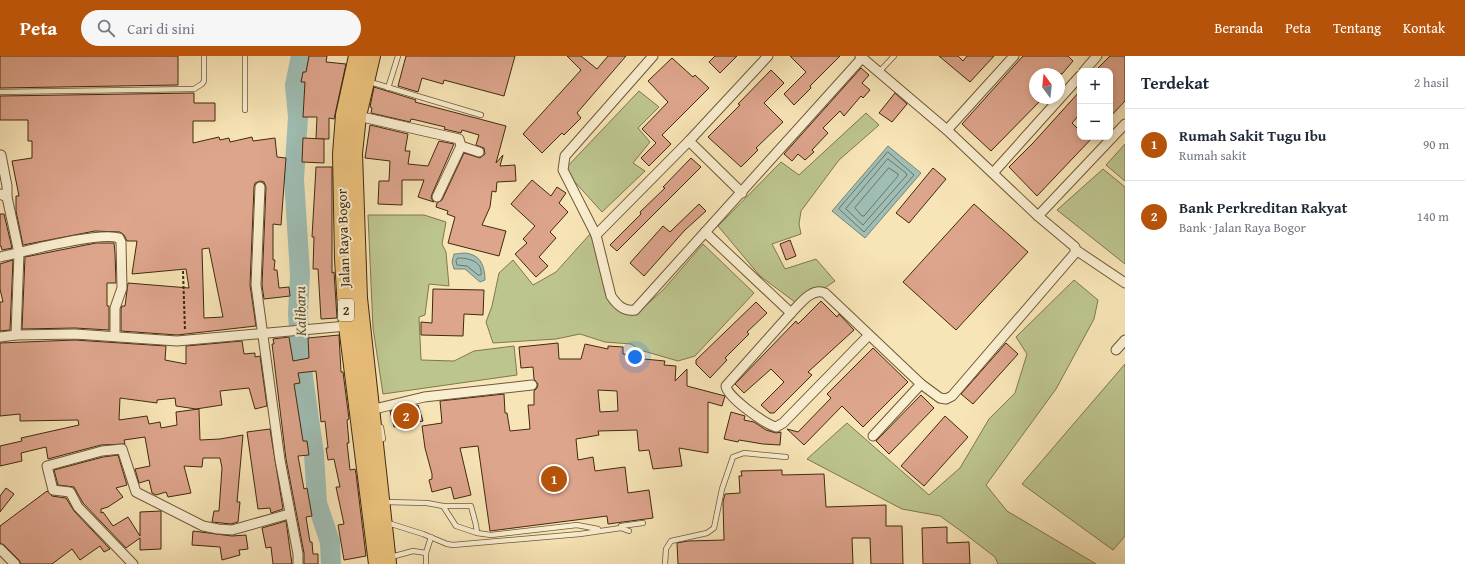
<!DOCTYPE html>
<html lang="id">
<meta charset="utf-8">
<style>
:root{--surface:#fff;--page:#f6f6f7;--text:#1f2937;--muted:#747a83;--line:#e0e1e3;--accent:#b45309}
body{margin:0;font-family:"Gentium Book Plus",serif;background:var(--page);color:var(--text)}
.controls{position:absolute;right:12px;top:12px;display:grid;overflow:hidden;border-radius:8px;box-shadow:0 2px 6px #0003}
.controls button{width:36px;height:36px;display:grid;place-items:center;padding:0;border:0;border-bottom:1px solid var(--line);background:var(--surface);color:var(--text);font:20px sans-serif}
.compass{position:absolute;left:1029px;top:12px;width:36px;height:36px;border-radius:50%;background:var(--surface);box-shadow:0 2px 6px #0003;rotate:345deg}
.you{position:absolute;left:635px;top:301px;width:14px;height:14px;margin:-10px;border:3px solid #fff;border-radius:50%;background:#1a73e8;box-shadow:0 0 0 6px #1a73e833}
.badge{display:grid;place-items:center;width:26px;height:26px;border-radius:50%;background:var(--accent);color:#fff;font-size:13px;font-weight:700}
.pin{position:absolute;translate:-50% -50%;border:2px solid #fff;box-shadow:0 1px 4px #0006}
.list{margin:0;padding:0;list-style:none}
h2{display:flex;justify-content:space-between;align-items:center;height:52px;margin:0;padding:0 16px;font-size:17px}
h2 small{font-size:13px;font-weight:400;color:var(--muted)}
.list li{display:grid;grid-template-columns:26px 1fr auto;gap:12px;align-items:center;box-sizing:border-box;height:72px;padding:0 16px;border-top:1px solid var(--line)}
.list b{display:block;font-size:15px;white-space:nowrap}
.list p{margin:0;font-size:13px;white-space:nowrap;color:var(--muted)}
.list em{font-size:13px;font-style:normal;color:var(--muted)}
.icon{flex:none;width:22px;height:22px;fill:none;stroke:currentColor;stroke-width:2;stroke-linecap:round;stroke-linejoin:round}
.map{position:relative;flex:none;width:1125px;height:508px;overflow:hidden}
header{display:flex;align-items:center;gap:24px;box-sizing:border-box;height:56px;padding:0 20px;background:var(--accent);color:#fff}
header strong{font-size:19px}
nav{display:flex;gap:22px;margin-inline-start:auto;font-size:14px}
.search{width:280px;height:36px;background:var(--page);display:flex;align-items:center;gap:10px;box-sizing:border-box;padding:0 14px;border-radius:22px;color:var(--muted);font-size:15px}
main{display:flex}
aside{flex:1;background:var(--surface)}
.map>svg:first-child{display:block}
.green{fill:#bdc58f;stroke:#7e784e}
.water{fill:#9fbeb5;stroke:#798371}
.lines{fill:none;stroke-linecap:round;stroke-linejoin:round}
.shore{stroke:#707460;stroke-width:1}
.river{stroke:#9fbeb5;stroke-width:20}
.building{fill:#dea58d;stroke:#402a0c;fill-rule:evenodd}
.lane-casing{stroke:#6e5937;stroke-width:6}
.street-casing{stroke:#6e5937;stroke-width:11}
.highway-casing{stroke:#402a0c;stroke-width:18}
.path{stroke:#402a0c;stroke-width:2;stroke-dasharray:3 2;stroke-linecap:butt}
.lane{stroke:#faeed0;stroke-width:4.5}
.street{stroke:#faeed0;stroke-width:9}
.highway{stroke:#ecc27c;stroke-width:16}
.labels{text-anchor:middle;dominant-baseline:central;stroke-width:4;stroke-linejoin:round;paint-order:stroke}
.shield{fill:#faeed0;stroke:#786547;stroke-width:1}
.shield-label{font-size:13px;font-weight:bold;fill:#402a0c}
.street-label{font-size:14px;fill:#402a0c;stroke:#faeed0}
.water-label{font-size:15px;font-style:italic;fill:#584f36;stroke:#faeed0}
</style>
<header>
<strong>Peta</strong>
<div class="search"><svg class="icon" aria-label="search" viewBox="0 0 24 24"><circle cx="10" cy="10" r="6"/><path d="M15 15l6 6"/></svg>Cari di sini</div>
<nav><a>Beranda</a><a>Peta</a><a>Tentang</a><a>Kontak</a></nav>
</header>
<main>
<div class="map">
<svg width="1125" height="508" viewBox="0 0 1125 508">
<rect width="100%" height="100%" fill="#f8e5b7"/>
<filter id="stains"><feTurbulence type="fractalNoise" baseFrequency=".005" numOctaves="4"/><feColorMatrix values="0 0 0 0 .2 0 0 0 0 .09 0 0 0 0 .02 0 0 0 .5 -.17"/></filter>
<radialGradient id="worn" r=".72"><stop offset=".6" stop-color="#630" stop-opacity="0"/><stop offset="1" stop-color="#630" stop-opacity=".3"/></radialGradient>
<!-- green -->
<g class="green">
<path d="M639,35L659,51L638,72L650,86L633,107L645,115L602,156L564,114Z"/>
<path d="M866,57L879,69L839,104L801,155L799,168L801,178L772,188L785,213L816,203L835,225L799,249L760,220L718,170L781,106L799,119Z"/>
<path d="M1125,88V125L1106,109Z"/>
<path d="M1103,113L1125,131V208L1057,154Z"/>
<path d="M368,159H424L446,166L442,188L446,196L449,230L429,228L425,259L419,261L421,304L454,305L474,295L514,290L517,319L383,338L373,272Z"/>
<path d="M591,177L606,239L622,253L643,252L663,234L703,188L754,237L695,300L678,305L640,294L631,288L605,286L580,278L556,283L493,287L486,266L492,250L499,217L513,204L533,229L556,216Z"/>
<path d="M1074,224L1098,244L1094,263L1056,333L986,429L1007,455L1096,508H998L995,501L961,475L940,460L902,453L807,403L847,367L929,439L960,412L989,363L1015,337L1027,298L1016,281Z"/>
<path d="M1125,308V480L1113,494L1022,428Z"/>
</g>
<!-- water -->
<g class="water">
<path d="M888,90L921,117L865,182L832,155Z"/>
<path d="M454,198C458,198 466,196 470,198C482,201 485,213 485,224L480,226L465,213H454L452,206Z"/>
</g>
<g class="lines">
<!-- shore -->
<g class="shore">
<path d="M888,96L914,119L864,176L839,153Z"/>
<path d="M888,103L906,117L907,119L863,169L846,153Z"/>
<path d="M889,112L898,118V120L864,160H862L855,152Z"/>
<path d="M458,202C468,202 483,205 481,219H478L467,210L457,209L456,205Z"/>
</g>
<!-- river -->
<path class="river" d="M301,0L295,29L298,61L294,123L300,218L298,257L301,307L314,398L317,447L330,486L331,508"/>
</g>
<!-- building -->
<g class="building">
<path d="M0,0H178V29L0,32Z"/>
<path d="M309,0H327L326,6L346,8L334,63L329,62V83H316L317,61H303L305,26H301L303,16H306Z"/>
<path d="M406,0H515L504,40L444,24L443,28L422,22L418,36L398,30Z"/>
<path d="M567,0H581L597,13L608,0H626L577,57L581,62L564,79L562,77L542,97L523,78L581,14Z"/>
<path d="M715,0H737L720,17L709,6Z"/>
<path d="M790,0H840L810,30L811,32L794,49L784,38L806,16Z"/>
<path d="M939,0H958L963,5L967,0H994L970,26Z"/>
<path d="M1023,0H1068L1073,5L1062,18H1035V42H1043L991,95L962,68Z"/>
<path d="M1110,0H1125V45L1110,61V15H1095Z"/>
<path d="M672,2L693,21L695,19L709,32L662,79L671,88L649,110L641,102L656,87L642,73L668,46L648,25Z"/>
<path d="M861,12L869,19L862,27L870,34L863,42L861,40L844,60L840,55L823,72L828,77L812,94L814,96L805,104L798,98L792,105L784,98Z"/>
<path d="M771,14L784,27L764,47L783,66L756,92L758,94L741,111L708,81L740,49L738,48Z"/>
<path d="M374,31L416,44L415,46L506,70L496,107L503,99L500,110L515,109L516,125L497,126L496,136L492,135L490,151L482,169L506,175L499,200L448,187L455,161L447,158L448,155L436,151L437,147L442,144L464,97L480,102L485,98L484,92L476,89L479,79L462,74L461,77L444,73L445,71L416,64L411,63L410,66L371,57L372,52L370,51Z"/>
<path d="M1080,35V58L1072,67L1080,75V81H1093L1037,140L1009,111L1033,87Z"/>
<path d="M194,37V47H215V65H193V87L219,81L220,84L229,82L230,86L252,81L253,85L275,82L277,101L286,102L281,169L273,168V204H275L274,214H277L279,232L289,231L290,240L264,243L262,229L266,131L264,126L260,125L255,127L254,131L250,229L256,270L177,279L121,275V253L122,250H125L128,227L189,232L186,213L132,218L137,185H127L124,179L120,176L95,175L23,189L16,155V140H19L12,105L32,102V85H28V64H0V40ZM209,192L223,261L204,262L202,193Z"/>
<path d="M895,37L907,48L892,66L879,57Z"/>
<path d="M370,69L408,78L405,95H410L408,108L428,110L439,85L454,88L432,138L431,142L434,146L418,141L424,124H402V149L378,148L379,125H389L390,105L365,102Z"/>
<path d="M303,82L324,83V107L302,106Z"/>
<path d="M691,102L701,111L617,195L610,189L641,158L640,156L665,132L663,131Z"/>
<path d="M316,111H332V217L334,216L337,262L321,263L318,213H313L314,181H312Z"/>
<path d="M933,112L946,123L909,167L896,157Z"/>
<path d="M532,124L551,140L557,131L566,137L559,147L568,156L550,176L556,182L539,201L548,210L536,221L515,198L527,187L523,183L535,170L511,148Z"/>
<path d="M699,148L706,155L685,174L644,220L630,207L663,170L670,176Z"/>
<path d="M974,148L1028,196L956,274L903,226Z"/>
<path d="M0,158H4L12,192L2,194L1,190H0Z"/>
<path d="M790,184L796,200L786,204L780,188Z"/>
<path d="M96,187H114L115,197L116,227H107V250H109V274L75,272L22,273L25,201Z"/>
<path d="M13,204L10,274L0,275V246H3L0,233V208Z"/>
<path d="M433,233L484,234L483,259L464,258L463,280L421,279V266L432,267Z"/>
<path d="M821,245L837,261L839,258L854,274L808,316L812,319L774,357H770L761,349L784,326L771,313L744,337L735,328L796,265L798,268Z"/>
<path d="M756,246L767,257L747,276L749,278L725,302L727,304L710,322L696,308V304Z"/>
<path d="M339,279L341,316H343L349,363L347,364L349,387H347L350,414L355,413L356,418L366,500L344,504L338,469L344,468L336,431H340L334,403L328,404L326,392H328L325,365L321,366L316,315L298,317L300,327L294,328L303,385H307L309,399L298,400L304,433L307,432L312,460L306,461L310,486H312L313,498H318V508H304V497L286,403L272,288H274L273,283L289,281L293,305L309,302L308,282Z"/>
<path d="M75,284L166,290L165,304L186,308V290L242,285L244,298L255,297V301L260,300L267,350L255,353L249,332L220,335L222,349L196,353L176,350L175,342L157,344V347L120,342L119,364L147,360L149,368L160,366L161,372L177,369L176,356L199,353L200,384L220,383L243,379L237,446H240L238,466L231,468L212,466L214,455H219L222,412L220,402H203L202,411L184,410L191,437L168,441L166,436L156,439L152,437L149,424L139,427L135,413L150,410L145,381L124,384L125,388L101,389L48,403L46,391L21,397L22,405L0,410V390L22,385L21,382L79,369L78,364L20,365V358L0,360V287Z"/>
<path d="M558,287L559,303H581L585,288L608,293V290L623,291V298L645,300L644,303L665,305L664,309L676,310L675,325L687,313V330L725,340L722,350L708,346V397L679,392L682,410L653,413L649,394L639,395L637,374L598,375L599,379L576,383L578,404L593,401L595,415L625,411L628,437L649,434L653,462L608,468L607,460L490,475L478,390L460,392L471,439L454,443L451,431L432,436L429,424L432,423V418L425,392L422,370L442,367L440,345L504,338L505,357H507L510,375L530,373L528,349H534V335L537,332L538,328L534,323L533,311L521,312L519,291ZM598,334L617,335L618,355L600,356Z"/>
<path d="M1006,287L1018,298L973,348L961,338Z"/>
<path d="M873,292L908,326L863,371L842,350L804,389L787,373L798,376L831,342L827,338Z"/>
<path d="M921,339L934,352L889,398L876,385Z"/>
<path d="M418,349L423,365L394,371L390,355Z"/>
<path d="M731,356L745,360L744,364L754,366L766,374L776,377L781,376L780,389L763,388L739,384L738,386L724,383Z"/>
<path d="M945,360L968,381L924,430L901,410Z"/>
<path d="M270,373L283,453L271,457L270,452L258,453L247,376Z"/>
<path d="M118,399L127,429L116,432L123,441L108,451L101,453V457L103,456L113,470L128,461L140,480V456L161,455V493L140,494V482L126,492L83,447L74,431L58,429L54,414L103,401Z"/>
<path d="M782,414V419L824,418L826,451L886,449V470H902L903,508H871L870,482H852L853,508H678L677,487L688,485L724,484L723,446L725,438L740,437L739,420H742L741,415Z"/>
<path d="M6,432L14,438L0,456V440Z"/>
<path d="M47,435L52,440L66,442L74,455L110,493L104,496L100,490L80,504L72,493L52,508H21L19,504L4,489L0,487V470Z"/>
<path d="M286,465L292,508H273L271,491L266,492L262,472Z"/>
<path d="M947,471V487L969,486L970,508H923L922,472Z"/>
<path d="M193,475L232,480L246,479L248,493L239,494L240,499L222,504L220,491L192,489Z"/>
</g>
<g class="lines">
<defs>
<g id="lane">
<path d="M879,16L894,0"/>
<path d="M370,26L481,59"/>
<path d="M388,32L398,0"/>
<path d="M0,36L194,33L202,28L204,25V0"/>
<path d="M245,54V0"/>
<path d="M376,369L381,371L383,383"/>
<path d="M385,446L427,447L443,450H471L476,469L477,477L456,470L443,450"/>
<path d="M388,467L423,478L447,488L453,489L580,478L621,472L629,475"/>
<path d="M621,470L643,467"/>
<path d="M477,477L491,479L577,469L598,473"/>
<path d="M391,501L413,495L426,497"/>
<path d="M426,508V497L431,481"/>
<path d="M665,508L666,493L671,485L707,477L714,472L722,433L733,401L744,397L786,401"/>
</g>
<g id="street">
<path d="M653,0L565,100L563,114L596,179L611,240C617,249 624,256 635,254L862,2"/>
<path d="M860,0L947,74L1038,160L1125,68"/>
<path d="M1084,15L1097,0"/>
<path d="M358,60L459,83L461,90L437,141"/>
<path d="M947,74L1014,0"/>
<path d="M689,85L742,137"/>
<path d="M461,90L479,96"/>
<path d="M1,99L7,130V141"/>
<path d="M993,117L1080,20"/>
<path d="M260,131L256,229L280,404L298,498V508"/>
<path d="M0,138L7,141L19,197L16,279"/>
<path d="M705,176L791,257L726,330C727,341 765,368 776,371L783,367L869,279"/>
<path d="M596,179L689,85L768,0"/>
<path d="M1076,194L1125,227"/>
<path d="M0,201C23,196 100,175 119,182L121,186L122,232L115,252V280"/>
<path d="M791,257C800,248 812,231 825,237L921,328L873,380"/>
<path d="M0,281L16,279L75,278L177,285L347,270"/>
<path d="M1116,294L1125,284"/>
<path d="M921,328L940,342L946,343L952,340L1075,197V191L1038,160"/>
<path d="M370,354L424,341L532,329"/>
<path d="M0,493L15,508"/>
<path d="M133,508L78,451L70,436L53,434L47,410L102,395L122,393L136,436L203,470L218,473L232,474L289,458"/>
</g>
<g id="highway">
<path d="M357,0L344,59L341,98L343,203L347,270L377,508"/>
<path d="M372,0L358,60L354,97L359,242L388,507"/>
</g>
</defs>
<!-- lane casing -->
<use href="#lane" class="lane-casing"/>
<!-- street casing -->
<use href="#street" class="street-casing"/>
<!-- highway casing -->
<use href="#highway" class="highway-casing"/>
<!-- path -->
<path class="path" d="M183,215L185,275"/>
<!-- lane -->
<use href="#lane" class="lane"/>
<!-- street -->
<use href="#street" class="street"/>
<!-- highway -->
<use href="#highway" class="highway"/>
</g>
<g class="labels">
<!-- shield labels -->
<rect class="shield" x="338" y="243" width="16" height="22" rx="3"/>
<g class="shield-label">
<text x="346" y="254">2</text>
</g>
<!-- street labels -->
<g class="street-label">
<text transform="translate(343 182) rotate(-92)">Jalan Raya Bogor</text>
</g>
<!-- water labels -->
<g class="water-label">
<text transform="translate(300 255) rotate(-91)">Kalibaru</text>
</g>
</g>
<rect width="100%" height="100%" filter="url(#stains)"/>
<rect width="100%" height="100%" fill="url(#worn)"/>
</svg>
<div class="controls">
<button>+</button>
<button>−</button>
</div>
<svg class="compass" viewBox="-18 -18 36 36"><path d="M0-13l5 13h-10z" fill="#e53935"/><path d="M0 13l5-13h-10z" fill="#747a83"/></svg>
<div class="you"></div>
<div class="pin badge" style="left:554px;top:423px">1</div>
<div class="pin badge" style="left:406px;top:360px">2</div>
</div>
<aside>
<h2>Terdekat<small>2 hasil</small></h2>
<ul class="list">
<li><span class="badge">1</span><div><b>Rumah Sakit Tugu Ibu</b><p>Rumah sakit</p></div><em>90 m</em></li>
<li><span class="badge">2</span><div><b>Bank Perkreditan Rakyat</b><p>Bank · Jalan Raya Bogor</p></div><em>140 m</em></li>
</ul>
</aside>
</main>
